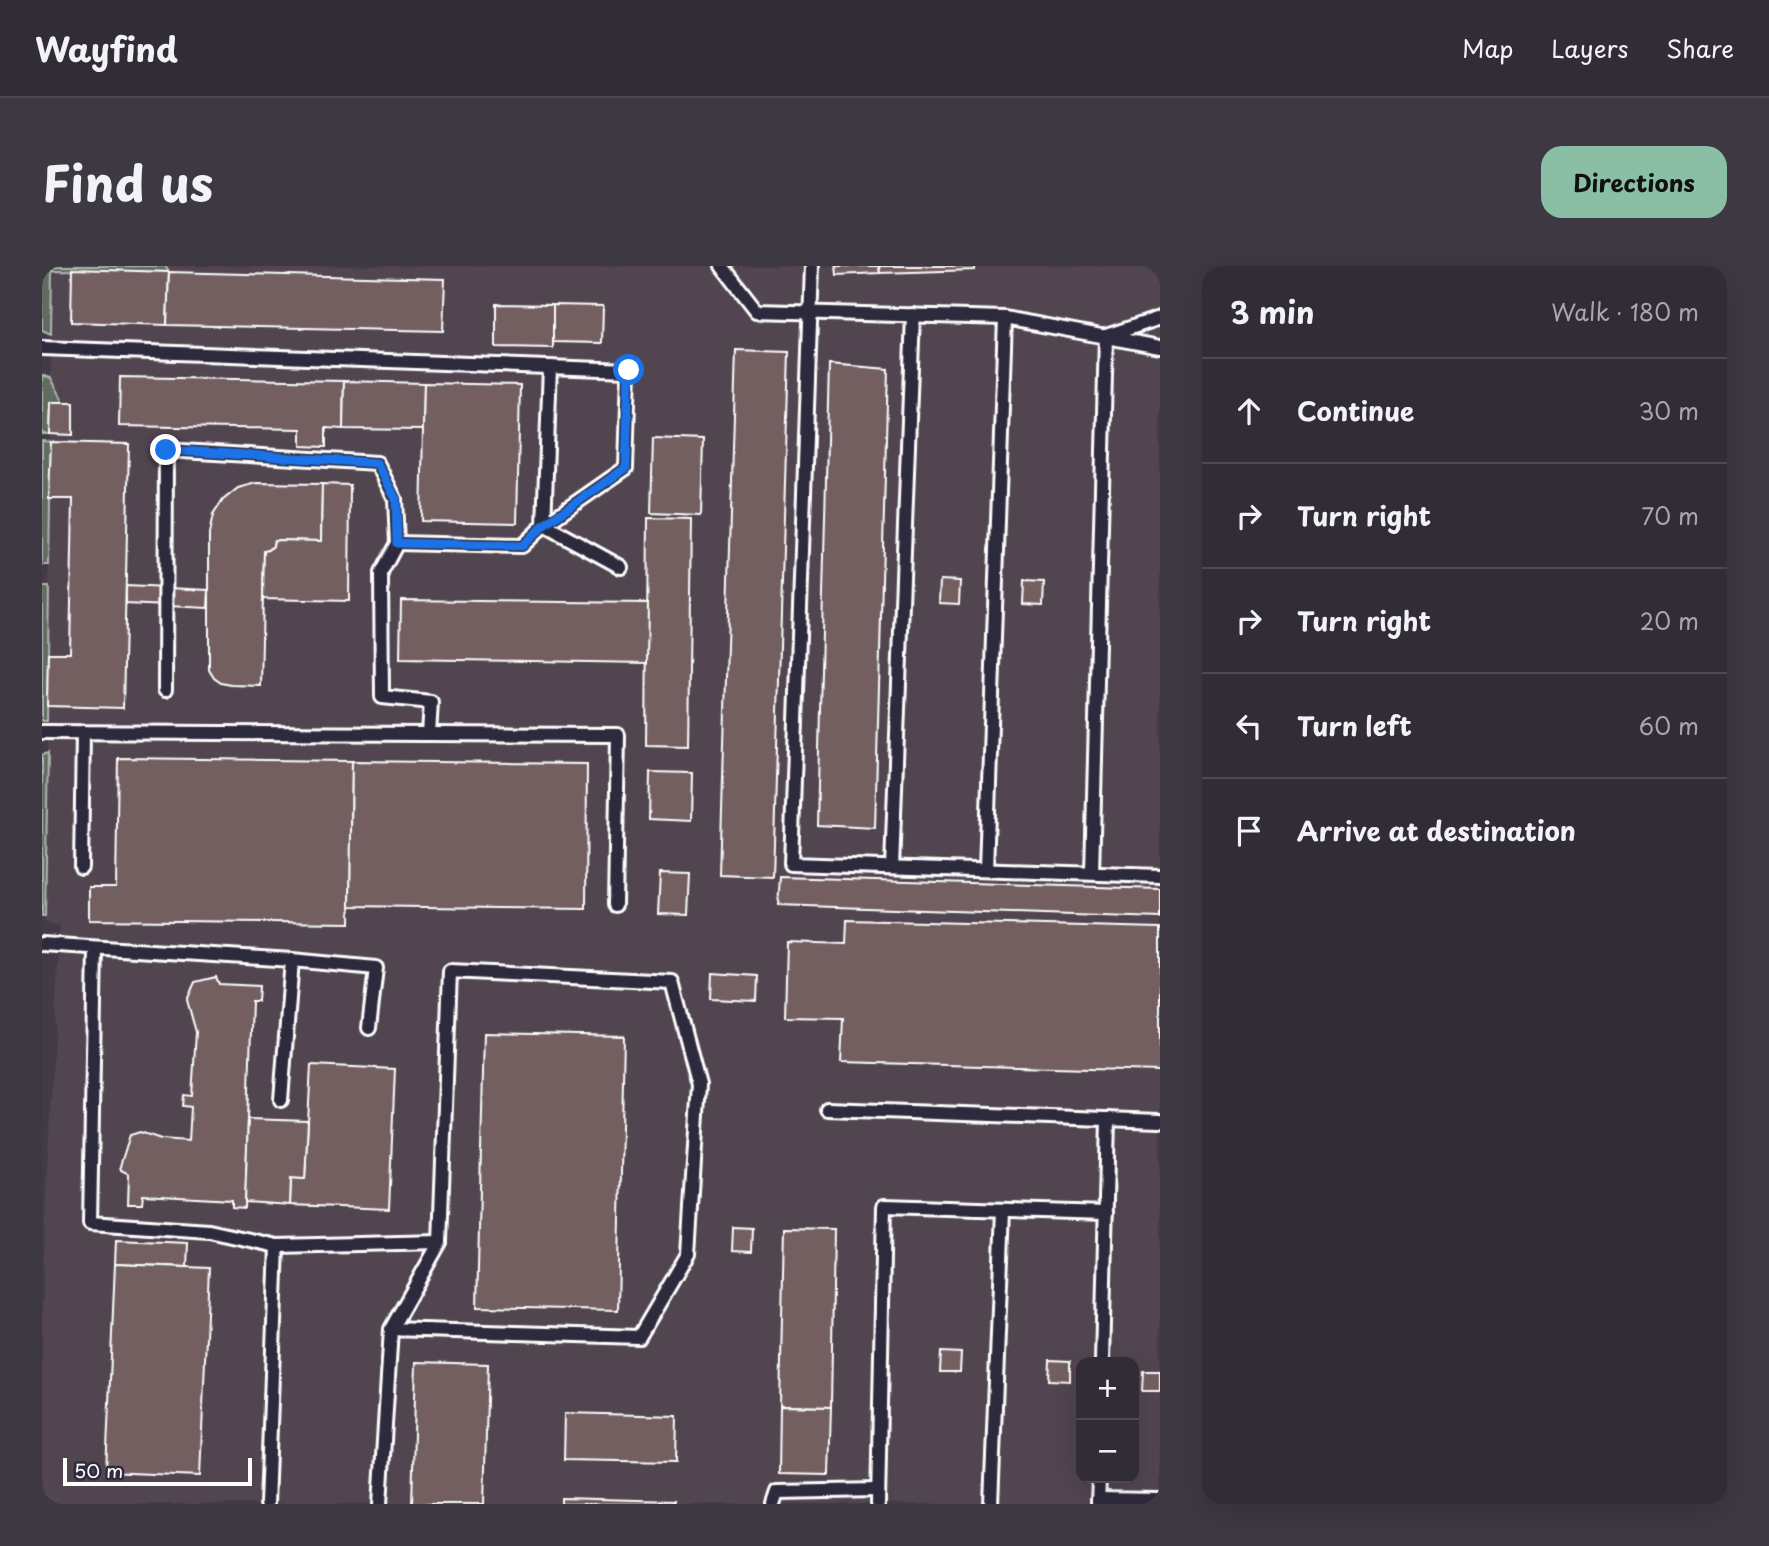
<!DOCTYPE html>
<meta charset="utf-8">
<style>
:root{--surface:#322c36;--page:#3d3842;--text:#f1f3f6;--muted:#a8a7ad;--line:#4d4851;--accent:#8abfa5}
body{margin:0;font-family:"Playpen Sans",sans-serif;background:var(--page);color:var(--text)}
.controls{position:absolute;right:21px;bottom:21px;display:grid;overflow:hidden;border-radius:14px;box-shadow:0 7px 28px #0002}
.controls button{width:63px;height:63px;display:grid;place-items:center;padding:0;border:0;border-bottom:2px solid var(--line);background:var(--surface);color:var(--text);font:35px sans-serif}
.scale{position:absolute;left:21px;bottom:18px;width:189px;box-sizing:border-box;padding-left:7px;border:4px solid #fff;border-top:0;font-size:19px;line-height:24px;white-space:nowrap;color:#fff;-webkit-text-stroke:5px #2f2a3d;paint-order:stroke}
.stop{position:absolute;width:21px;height:21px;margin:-16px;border:5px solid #1a73e8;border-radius:50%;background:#fff}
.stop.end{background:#1a73e8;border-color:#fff;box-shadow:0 2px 7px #0008}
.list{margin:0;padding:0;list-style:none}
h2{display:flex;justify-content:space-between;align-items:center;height:91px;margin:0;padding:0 28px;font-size:30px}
h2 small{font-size:23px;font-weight:400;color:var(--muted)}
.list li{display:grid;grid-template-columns:46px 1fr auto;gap:21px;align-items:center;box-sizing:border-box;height:105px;padding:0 28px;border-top:2px solid var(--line)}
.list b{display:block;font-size:26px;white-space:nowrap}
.list em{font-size:23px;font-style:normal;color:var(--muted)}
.icon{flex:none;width:38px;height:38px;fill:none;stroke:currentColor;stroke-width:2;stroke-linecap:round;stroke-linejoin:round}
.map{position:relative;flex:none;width:1118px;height:1238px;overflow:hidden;border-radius:21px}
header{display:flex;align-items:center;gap:42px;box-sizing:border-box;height:98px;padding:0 35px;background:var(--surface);border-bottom:2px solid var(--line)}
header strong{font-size:33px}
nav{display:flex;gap:38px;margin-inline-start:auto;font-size:24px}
.intro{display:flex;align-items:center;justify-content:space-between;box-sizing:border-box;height:168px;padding:0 42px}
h1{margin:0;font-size:49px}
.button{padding:18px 32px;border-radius:21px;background:var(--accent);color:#111;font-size:24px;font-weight:700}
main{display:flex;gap:42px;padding:0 42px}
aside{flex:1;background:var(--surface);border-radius:21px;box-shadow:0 7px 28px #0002}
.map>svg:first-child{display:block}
.built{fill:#514550;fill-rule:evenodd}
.green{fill:#616c61;stroke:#b0b6b0;stroke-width:2}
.building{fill:#735e61;stroke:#fff;stroke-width:2}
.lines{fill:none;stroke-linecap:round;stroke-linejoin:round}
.service-casing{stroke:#fff;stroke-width:18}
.service{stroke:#2f2a3d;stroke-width:12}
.route{stroke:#1a73e8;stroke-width:9}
</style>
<header>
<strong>Wayfind</strong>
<nav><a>Map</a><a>Layers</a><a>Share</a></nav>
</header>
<div class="intro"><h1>Find us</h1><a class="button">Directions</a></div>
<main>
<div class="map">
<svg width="1118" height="1238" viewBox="0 0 1118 1238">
<rect width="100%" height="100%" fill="#433a48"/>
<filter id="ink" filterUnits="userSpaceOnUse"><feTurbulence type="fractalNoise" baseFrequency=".0143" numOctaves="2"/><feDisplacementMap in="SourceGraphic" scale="14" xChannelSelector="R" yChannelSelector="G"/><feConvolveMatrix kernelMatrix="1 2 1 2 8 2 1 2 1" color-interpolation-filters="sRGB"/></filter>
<g filter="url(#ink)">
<!-- built -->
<path class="built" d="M4,0H1118V1238H0V1046L4,925L18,660L3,656L10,4ZM1039,1096H1092V1212H1039Z"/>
<!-- green -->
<g class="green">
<path d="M0,0H123L127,6L10,4L9,68L0,64Z"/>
<path d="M0,109L9,112L22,136H9L8,168H0Z"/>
<path d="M0,175L9,176L7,299H0Z"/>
<path d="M0,321H7L5,455H0Z"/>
<path d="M6,487L3,650H0V489Z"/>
</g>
<!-- building -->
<g class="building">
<path d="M794,0H837L838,7L795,9Z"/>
<path d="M837,0H933V4L838,7Z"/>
<path d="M30,3L127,6L125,59L29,56Z"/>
<path d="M127,6L403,13L401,65L125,59Z"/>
<path d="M454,38L511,39V82L454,81Z"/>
<path d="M511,39L561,40L560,77L511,76Z"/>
<path d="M694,84L747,86L731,611L678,609Z"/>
<path d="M787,98L846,103L833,562L775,559Z"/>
<path d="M78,111L302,115L301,163L284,162V181L259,180V163L77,160Z"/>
<path d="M302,115L382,117L381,164L301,163Z"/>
<path d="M382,117L478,119L475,257L379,255Z"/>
<path d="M9,136H31V169L8,168Z"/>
<path d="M611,172L661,174L659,249L609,247Z"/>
<path d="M9,176L87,178L81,442L5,440L6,387H28L31,233H7Z"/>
<path d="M214,217L280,218L279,275L232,274L231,280L227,284L222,285L219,420L189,419L179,417L172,412L167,404V268L171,249L181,234L196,222Z"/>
<path d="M280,218L308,219L307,335L221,333L222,285L227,284L231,280L232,274L279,275Z"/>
<path d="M606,252L649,253L646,480L604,479Z"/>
<path d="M898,314L918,315L917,338L897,337Z"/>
<path d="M982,315L1002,316L1001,339L981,338Z"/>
<path d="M84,320L167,324L166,342L84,338Z"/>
<path d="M359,334L606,337L605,397L358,393Z"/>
<path d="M76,492L310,495L308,657L47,654V621H74Z"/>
<path d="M310,495L545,498L544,643L308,640Z"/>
<path d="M608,506L650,507L649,555L607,553Z"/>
<path d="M618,607L648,608L646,649L616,648Z"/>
<path d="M738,611L1118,623V652L736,639Z"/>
<path d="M805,654L1118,662V805L799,796L801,752L743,751L745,676L804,678Z"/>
<path d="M670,707L715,710L714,735L669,733Z"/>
<path d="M174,711L177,718L217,720L216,735H210L203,942L190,941V934L101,929L100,938H86L87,908L79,904L78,900L88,869L98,866L119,873L147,875L149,841L141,840L142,829L150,830L154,766L145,734L153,716Z"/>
<path d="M442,767L582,770L576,1044L435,1041Z"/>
<path d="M269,799L353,803L347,943L248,939L249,912L263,913Z"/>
<path d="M206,853L266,855L263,913L249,912L248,939L203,936Z"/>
<path d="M691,961L710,962L709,986L690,985Z"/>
<path d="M742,962L792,963L789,1141L738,1140Z"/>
<path d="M74,974L146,977L145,1001L73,998Z"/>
<path d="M73,998L167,1002L158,1210L64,1206Z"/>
<path d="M899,1086L919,1087L918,1106H898Z"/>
<path d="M1008,1094L1028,1095V1115L1007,1114Z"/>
<path d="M374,1096L446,1098L442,1238H370Z"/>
<path d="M1101,1105H1118V1125H1100Z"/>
<path d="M738,1140L789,1141L787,1209L737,1208Z"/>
<path d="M523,1147L635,1150L634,1196L522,1194Z"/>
<path d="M519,1232L632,1235L631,1238H519Z"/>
</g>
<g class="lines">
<defs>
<g id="service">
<path d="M680,0L715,45L963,52L1118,81"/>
<path d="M770,0L749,598L1118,610"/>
<path d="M0,82L587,104L584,202L502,259L480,280L355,277"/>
<path d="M508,101L502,259L579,301"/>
<path d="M123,424L124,184L335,197L353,233L355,277L339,307L340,431L389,436L387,468"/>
<path d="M0,466L576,469L573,639"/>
<path d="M39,601L41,466"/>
<path d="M850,601L871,49"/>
<path d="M944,604L963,52"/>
<path d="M1050,607L1064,70L1118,52"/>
<path d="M0,678L250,694L334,702L327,762"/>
<path d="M53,682L48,957L167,965L235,980L398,976"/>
<path d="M239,834L250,694"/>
<path d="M785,843L1118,855"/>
<path d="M1060,1096L1066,853"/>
<path d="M1056,1233L1118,1234"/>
<path d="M225,1238L235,980"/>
<path d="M338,1238L349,1063L398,976L408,705L630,716L657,818L646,988L597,1071L349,1063"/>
<path d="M731,1238L735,1226L836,1224"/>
<path d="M836,1238L842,940L1064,947"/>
<path d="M949,1238L961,944"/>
<path d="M1056,1238L1057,1212"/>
</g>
</defs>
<!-- service casing -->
<use href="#service" class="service-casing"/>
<!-- service -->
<use href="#service" class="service"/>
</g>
</g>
<g class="lines" filter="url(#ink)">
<!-- route -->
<path class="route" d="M124,184L335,197L354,233L355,277L480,280L502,259L584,202L587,104"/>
</g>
</svg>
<div class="controls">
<button>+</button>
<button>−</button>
</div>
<div class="scale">50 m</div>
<div class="stop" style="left:587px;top:104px"></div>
<div class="stop end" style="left:124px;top:184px"></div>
</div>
<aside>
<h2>3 min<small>Walk · 180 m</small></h2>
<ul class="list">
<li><svg class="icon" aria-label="ahead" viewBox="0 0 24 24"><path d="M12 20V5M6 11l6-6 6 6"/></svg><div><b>Continue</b></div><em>30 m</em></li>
<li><svg class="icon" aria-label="right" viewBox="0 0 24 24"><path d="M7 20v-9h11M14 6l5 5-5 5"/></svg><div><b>Turn right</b></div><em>70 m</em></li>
<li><svg class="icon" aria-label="right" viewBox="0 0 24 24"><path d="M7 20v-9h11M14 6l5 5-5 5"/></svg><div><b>Turn right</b></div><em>20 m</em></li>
<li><svg class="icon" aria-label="left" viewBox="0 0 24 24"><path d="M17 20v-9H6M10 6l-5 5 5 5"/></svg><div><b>Turn left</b></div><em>60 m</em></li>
<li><svg class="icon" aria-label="arrive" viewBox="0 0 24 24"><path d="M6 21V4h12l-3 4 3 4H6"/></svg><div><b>Arrive at destination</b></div></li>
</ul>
</aside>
</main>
